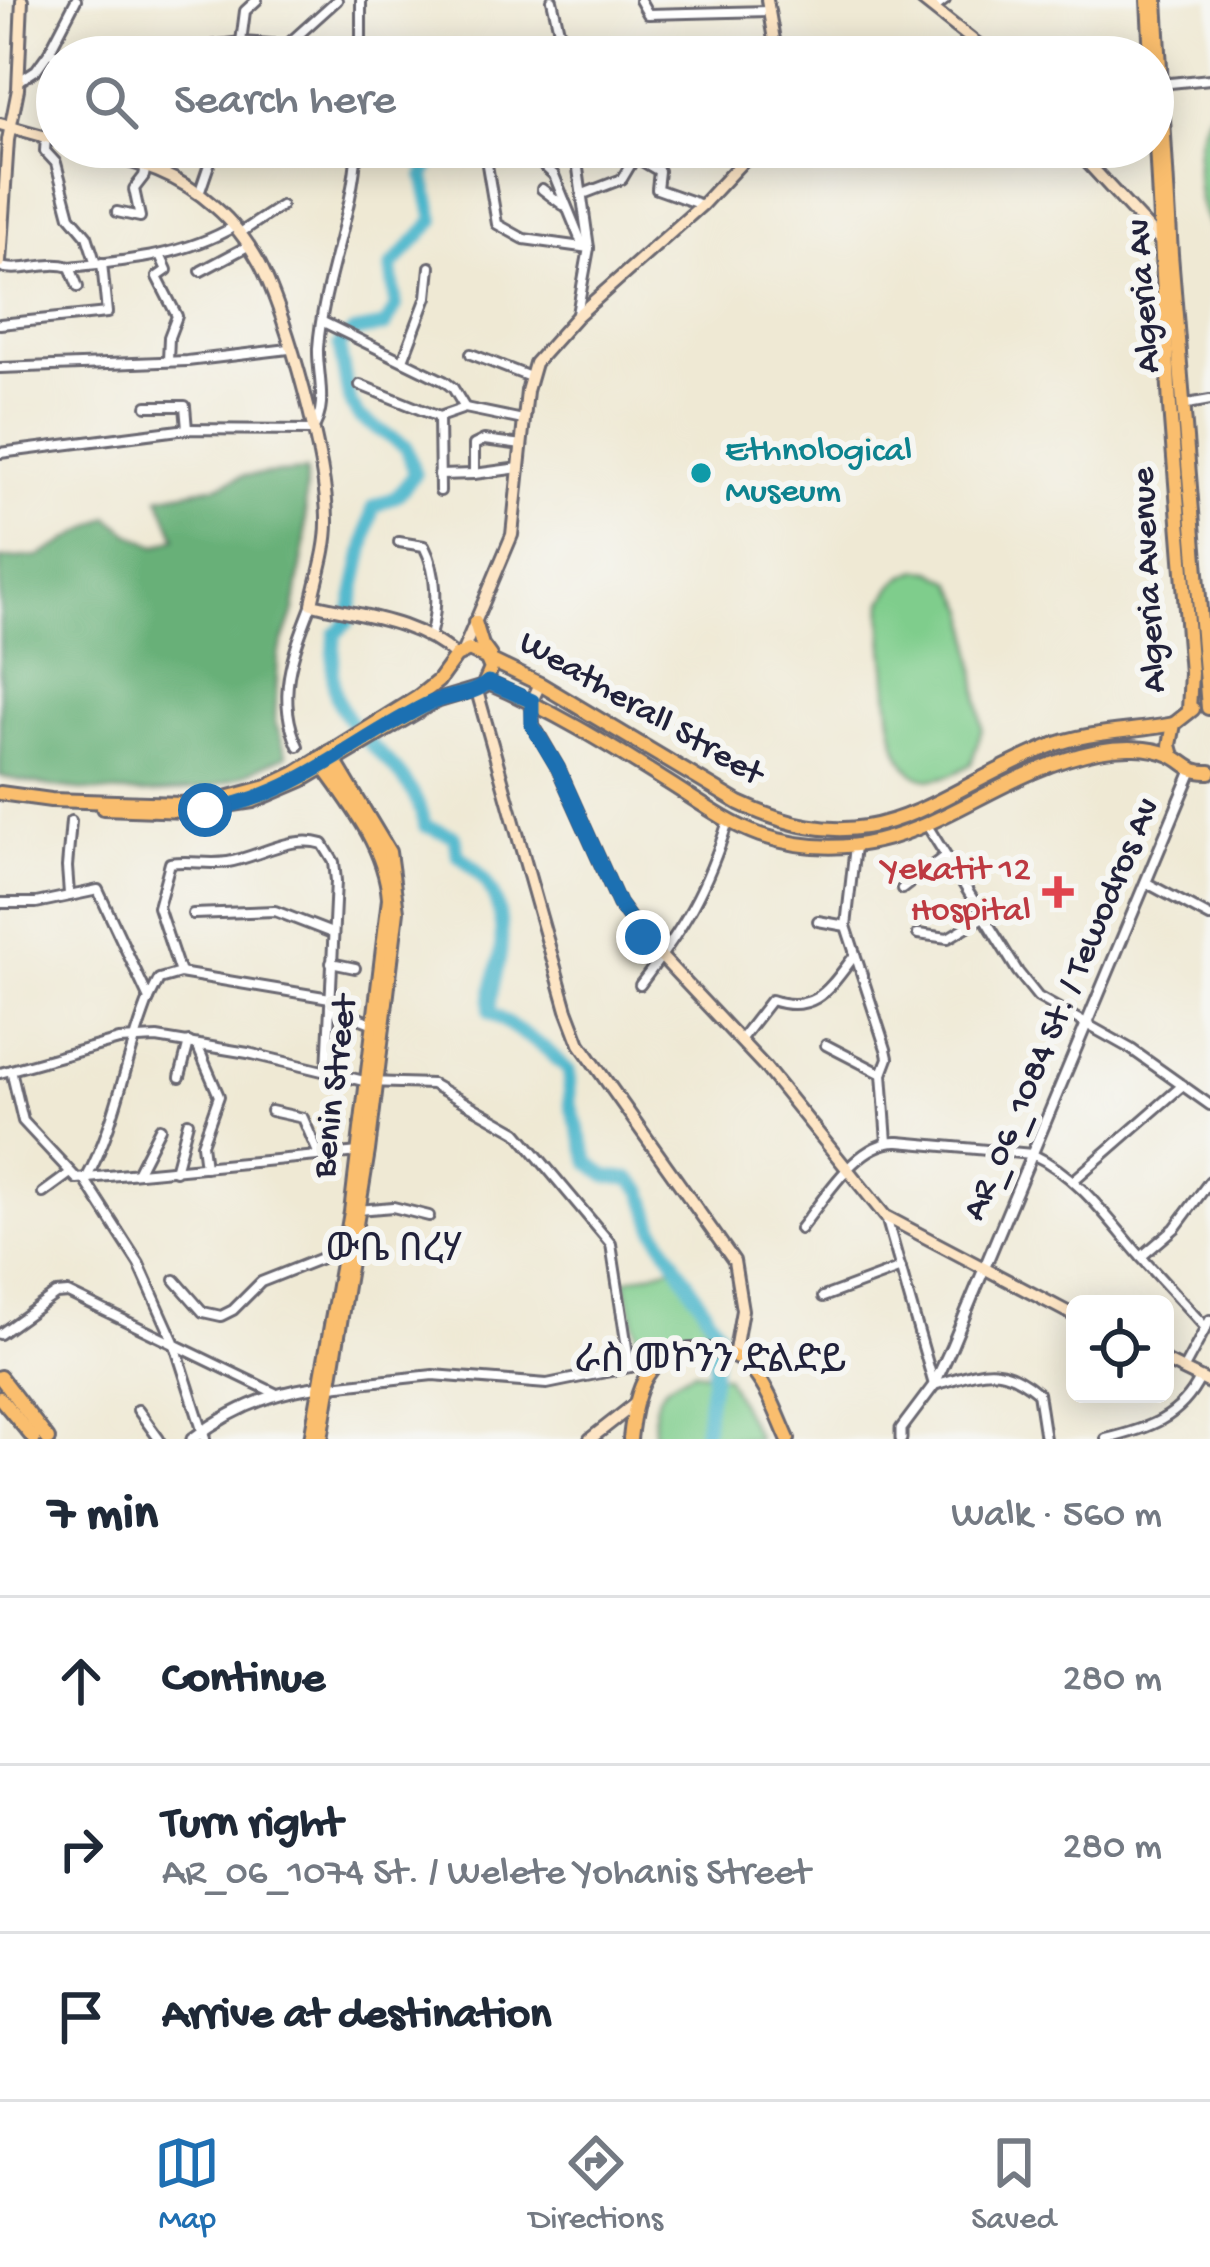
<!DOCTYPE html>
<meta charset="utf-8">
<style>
:root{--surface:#fff;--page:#f6f6f7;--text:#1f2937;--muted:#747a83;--line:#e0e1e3;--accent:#1f6fb2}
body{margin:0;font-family:"Gochi Hand","Noto Sans Ethiopic",sans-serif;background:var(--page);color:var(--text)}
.controls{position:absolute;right:36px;bottom:36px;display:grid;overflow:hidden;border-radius:18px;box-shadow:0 6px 30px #0003}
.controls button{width:108px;height:108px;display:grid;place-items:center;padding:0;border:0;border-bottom:3px solid var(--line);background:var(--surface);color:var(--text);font:60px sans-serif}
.stop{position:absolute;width:36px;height:36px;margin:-27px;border:9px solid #1f6fb2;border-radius:50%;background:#fff}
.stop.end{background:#1f6fb2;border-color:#fff;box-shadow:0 3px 12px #0008}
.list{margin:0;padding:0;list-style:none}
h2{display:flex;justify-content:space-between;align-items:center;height:156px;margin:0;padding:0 48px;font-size:51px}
h2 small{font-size:39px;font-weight:400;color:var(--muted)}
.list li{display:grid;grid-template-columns:78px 1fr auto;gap:36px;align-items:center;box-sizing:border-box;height:168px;padding:0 48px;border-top:3px solid var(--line)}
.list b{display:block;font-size:45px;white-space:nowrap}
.list p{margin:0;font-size:39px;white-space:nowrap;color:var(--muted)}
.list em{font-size:39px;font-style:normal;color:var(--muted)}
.icon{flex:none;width:66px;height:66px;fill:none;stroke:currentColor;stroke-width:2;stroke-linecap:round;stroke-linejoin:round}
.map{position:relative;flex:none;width:1210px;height:1439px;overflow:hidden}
.search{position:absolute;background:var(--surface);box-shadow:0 6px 30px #0003;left:36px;right:36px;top:36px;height:132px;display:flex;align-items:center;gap:30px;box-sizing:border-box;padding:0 42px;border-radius:66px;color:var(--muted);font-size:45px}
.sheet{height:660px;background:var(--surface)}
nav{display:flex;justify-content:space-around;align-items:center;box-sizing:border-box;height:168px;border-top:3px solid var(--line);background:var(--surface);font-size:33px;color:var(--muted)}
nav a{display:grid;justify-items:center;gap:6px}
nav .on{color:var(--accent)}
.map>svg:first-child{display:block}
.green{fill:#7fcd8c;stroke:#507864;stroke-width:3}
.forest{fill:#67b078;stroke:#44695a;stroke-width:3}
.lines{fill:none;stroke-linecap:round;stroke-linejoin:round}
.river{stroke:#4eb7cc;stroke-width:14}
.minor-casing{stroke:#6a6871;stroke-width:14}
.tertiary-casing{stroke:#6a6871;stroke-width:15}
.secondary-casing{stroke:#6a6871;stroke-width:16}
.primary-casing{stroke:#6a6871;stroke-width:18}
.minor{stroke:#fff;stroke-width:8}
.tertiary{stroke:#fff;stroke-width:9}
.secondary{stroke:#fde5c5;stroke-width:10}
.primary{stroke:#fabe6e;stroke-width:12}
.route{stroke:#1f6fb2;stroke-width:15}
.culture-dot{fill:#0f9aa8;stroke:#f6f6f2;stroke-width:4.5}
.health-dot{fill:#e0444e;stroke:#f6f6f2;stroke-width:4.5}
.labels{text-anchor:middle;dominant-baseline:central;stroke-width:12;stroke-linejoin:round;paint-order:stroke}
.street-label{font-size:36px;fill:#22223b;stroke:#f6f6f2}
.culture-label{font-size:36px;fill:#0d838f;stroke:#f6f6f2;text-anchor:start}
.health-label{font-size:36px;fill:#be3a42;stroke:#f6f6f2;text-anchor:end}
.neighbourhood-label{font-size:39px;fill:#22223b;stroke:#f6f6f2}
</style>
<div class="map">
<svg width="1210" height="1439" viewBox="0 0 1210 1439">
<rect width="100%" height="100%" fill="#f6f6f2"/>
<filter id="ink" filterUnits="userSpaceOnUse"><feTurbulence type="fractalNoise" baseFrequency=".00833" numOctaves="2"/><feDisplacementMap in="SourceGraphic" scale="24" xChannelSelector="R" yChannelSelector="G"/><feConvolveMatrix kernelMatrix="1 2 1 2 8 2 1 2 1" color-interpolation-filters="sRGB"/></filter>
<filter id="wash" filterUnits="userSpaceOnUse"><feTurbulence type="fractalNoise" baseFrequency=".004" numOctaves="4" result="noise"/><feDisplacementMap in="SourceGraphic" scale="48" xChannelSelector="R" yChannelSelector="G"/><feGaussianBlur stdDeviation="2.7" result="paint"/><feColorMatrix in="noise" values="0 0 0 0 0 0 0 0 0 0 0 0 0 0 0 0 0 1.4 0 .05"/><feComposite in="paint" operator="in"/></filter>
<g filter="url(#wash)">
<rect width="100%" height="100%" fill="#efe9d4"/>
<!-- green -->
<g class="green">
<path d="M1210,111V227C1193,197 1192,141 1210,111Z"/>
<path d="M919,570L932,571L953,582L968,610L982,729L971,764C896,813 891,730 887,679C885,653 881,628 883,602C892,584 900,576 919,570Z"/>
<path d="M675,1266L712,1335L638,1339L625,1280Z"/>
<path d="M695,1371L726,1376L758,1439H654C653,1397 655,1387 695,1371Z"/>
</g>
<!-- forest -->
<path class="forest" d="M306,471L305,542L294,611L278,656L275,722L287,755C260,766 227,786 198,789C135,798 62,792 0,776V559L40,556L109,517L129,533L156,546L176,538L159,497L217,486L243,476Z"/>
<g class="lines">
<!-- river -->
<path class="river" d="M431,147L433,155L424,177L434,220L391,267L396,306L385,326L353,332L339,345L349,400L359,417L406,447L415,474L397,496L373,507L348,622L335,634C334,655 330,682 338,701C361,751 412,763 425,826L454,836L458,855C490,878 504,906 501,946C500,970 489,986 490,1012L546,1049L569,1071L570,1103L589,1162L606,1176L630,1179L643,1191L655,1229L719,1333L703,1439"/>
</g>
</g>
<g filter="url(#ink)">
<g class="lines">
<defs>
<g id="minor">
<path d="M552,0L565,57"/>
<path d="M640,0L648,14L769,11"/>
<path d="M933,9L945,0"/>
<path d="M241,42L245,11L257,0"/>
<path d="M49,52L76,0"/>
<path d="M127,57L241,42L287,45L337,0"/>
<path d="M361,57V0"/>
<path d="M19,81L36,70L49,52L64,57"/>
<path d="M1160,84L1210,79"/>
<path d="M46,137L45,151L56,163L70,216L87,236L96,264"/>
<path d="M257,147L269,155"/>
<path d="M484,147L497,224L524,239L589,248"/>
<path d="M575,147L589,248L577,314"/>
<path d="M618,147L659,171L657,189L702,205"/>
<path d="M534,157L554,175L583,246"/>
<path d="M542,189L563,205"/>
<path d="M199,194L215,147"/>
<path d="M583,194L622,179L641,147"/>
<path d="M117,212L140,217L134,189L144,176L146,166"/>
<path d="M240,233L281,206"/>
<path d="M160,255L167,270L157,277L177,316L169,337L168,361"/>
<path d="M0,267C24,273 47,260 70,267C127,261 184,256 235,226"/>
<path d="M70,267L78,287"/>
<path d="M201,271L248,246"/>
<path d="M323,322L444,381L453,388L465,408"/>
<path d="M0,324L107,313L102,263"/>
<path d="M471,354L530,377"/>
<path d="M403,360L427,297L430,267"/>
<path d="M0,368L187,361L289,349"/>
<path d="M360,385L439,417L465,408L523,420"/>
<path d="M1182,405L1210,400"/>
<path d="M147,406H185L187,429"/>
<path d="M439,417L440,491"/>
<path d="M0,453L187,429L312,430C329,408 317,374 318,348C323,280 353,216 357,147"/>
<path d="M519,468L474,474V445L484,440L522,445"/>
<path d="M439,475L474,474"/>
<path d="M399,542L424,546C438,573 438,608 430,636"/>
<path d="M298,746C275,697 293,653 312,604"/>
<path d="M928,827L1018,972L1038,997L1131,1049L1210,1105"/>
<path d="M855,846L846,926L886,1049L888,1058L882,1074L887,1142"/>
<path d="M1147,883L1210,917"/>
<path d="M902,889L945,856"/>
<path d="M69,894L67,867L71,821"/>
<path d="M0,903H36L98,890L149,999C125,1058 117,1123 86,1179"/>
<path d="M193,914L275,911L332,933"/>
<path d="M818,921L846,926"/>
<path d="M918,934L948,938L983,917"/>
<path d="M331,963L355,968"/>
<path d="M180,973L158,907L170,863C189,860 209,865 228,862C259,857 291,834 323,844L334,862L336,881L327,1070"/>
<path d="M640,985C684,927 706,891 728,821"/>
<path d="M149,999L159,979L180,973L330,998"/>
<path d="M330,1007L374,1024"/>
<path d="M740,1040L771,1000C816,1015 830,987 855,955"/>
<path d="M197,1045L219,1096L202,1144L205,1167"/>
<path d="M826,1045L882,1074"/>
<path d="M11,1070L23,1121L77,1179L359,1152"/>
<path d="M0,1073L119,1040L157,1038L248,1053L368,1082L432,1084L517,1132L611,1244L630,1367"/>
<path d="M180,1077L189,1042"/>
<path d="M271,1111L303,1118L319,1155"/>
<path d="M138,1171L160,1128"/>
<path d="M175,1171L188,1122"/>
<path d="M85,1180L139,1264L174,1342L205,1439"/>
<path d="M1074,1180L1183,1085"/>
<path d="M43,1193L69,1174"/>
<path d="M358,1210L393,1207L429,1216"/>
<path d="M886,1217L934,1385C980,1372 998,1359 1038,1393L1045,1439"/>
<path d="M800,1229C824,1200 857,1140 899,1142L1032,1154C1079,1176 1108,1219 1141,1257"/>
<path d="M175,1280L203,1312L221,1316L233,1310L261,1282L342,1250"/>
<path d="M823,1297L901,1268"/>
<path d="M1206,1328L1141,1257L1175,1228L1210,1181"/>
<path d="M0,1334L56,1294L68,1293L275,1393"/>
<path d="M1183,1370L1210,1320"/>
<path d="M331,1386L433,1375L547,1384L655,1362"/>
<path d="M138,1410L159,1439"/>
<path d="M1106,1439C1147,1429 1181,1418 1200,1378"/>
</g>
<g id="tertiary">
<path d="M192,1439C232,1409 274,1390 324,1386"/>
<path d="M901,1439V1429L934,1385L951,1348L1192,771"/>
</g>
<g id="secondary">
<path d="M767,0L777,57"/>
<path d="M922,0L994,57"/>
<path d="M0,124L57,140"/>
<path d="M80,147C129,161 175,171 214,206C233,222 248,242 260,264C287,316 328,464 327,523C327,550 317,578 312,604C362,616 416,620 456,656"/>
<path d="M1073,147L1161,242"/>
<path d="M0,262L8,140L18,89L22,0"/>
<path d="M463,651L512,535L527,391L535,363L577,316L702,205L756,147"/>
<path d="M540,684L532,701L533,725L558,768L619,904L643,937L765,1067L885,1216L1075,1316"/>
<path d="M477,691L567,1010L580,1044L734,1261L742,1310L734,1356"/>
<path d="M1165,1361L1210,1383"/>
<path d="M590,1439L636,1403"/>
</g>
<g id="primary">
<path d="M1148,0L1151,57"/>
<path d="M1156,0L1171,254L1208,708"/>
<path d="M1153,88L1170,407L1191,673L1189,710"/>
<path d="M475,622L482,645L490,656"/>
<path d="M488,683C550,709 607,744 664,780C695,799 726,823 760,835C903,882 972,776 1098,751C1119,747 1150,746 1170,755C1186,762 1189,773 1210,772"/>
<path d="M1173,756L1170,745L1174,724L1193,709"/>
<path d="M0,793L51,800L181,804L226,798L267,787L294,774L418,697L438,681L456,656L469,650L540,684L739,803C878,869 929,795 1048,747C1087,731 1133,732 1174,724"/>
<path d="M103,808L187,811L253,801L302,780L433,702L483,687L491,669L486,657"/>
<path d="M0,1377L48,1439"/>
<path d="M0,1398L34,1439"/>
<path d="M311,1439L351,1212L389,898C385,845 348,801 318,759"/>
<path d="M321,1439L368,1151L397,911L389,852L329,752"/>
<path d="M630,1439C635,1392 646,1347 702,1350C718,1350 735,1354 747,1365C767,1383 777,1415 788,1439"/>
</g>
</defs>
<!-- minor casing -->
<use href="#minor" class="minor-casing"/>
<!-- tertiary casing -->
<use href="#tertiary" class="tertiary-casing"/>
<!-- secondary casing -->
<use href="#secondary" class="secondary-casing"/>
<!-- primary casing -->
<use href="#primary" class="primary-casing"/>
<!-- minor -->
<use href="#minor" class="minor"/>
<!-- tertiary -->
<use href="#tertiary" class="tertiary"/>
<!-- secondary -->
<use href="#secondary" class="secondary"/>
<!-- primary -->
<use href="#primary" class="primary"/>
</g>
</g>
<g class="lines" filter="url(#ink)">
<!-- route -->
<path class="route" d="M205,810C292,799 352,741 428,704C447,695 473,696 488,682L532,701V725L558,768L619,904L643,937"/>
</g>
<!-- markers -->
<circle class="culture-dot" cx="701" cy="473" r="12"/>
<path class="health-dot" d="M1052 874h12v12h12v12h-12v12h-12v-12h-12v-12h12z"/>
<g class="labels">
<!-- street labels -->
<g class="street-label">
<text transform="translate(1146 296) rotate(-94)">Algeria Av</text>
<text transform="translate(1151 580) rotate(-93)">Algeria Avenue</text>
<text transform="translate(640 710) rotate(30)">Weatherall Street</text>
<text transform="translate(1063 1010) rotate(-67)">AR_06_1084 St. / Tewodros Av</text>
<text transform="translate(337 1087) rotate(-83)">Benin Street</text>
</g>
<!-- culture labels -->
<g class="culture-label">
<text x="725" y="452">Ethnological<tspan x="725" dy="41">Museum</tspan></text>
</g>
<!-- health labels -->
<g class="health-label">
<text x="1031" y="871">Yekatit 12<tspan x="1031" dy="41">Hospital</tspan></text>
</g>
<!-- neighbourhood labels -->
<g class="neighbourhood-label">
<text x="394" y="1253">ውቤ በረሃ</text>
<text x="711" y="1364">ራስ መኮንን ድልድይ</text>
</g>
</g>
</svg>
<div class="controls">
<button><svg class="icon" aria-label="locate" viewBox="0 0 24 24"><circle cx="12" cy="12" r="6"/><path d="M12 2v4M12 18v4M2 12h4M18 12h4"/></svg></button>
</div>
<div class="stop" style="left:205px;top:810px"></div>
<div class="stop end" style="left:643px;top:937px"></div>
<div class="search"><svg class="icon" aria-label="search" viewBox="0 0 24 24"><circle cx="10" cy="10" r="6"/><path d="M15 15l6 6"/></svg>Search here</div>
</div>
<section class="sheet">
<h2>7 min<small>Walk · 560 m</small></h2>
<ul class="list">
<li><svg class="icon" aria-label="ahead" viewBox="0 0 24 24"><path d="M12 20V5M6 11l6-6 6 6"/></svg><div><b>Continue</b></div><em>280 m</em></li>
<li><svg class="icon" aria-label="right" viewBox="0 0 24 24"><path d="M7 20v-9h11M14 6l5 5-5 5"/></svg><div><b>Turn right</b><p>AR_06_1074 St. / Welete Yohanis Street</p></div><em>280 m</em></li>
<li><svg class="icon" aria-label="arrive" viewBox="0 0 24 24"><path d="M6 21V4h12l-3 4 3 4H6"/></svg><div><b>Arrive at destination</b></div></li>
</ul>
</section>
<nav>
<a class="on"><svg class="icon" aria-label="map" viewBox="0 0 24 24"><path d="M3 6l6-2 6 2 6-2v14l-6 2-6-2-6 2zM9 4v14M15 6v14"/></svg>Map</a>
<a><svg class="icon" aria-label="directions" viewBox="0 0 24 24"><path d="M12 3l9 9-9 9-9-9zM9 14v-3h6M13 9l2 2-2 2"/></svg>Directions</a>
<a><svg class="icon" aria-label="saved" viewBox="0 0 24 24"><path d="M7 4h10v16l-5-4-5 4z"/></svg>Saved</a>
</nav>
